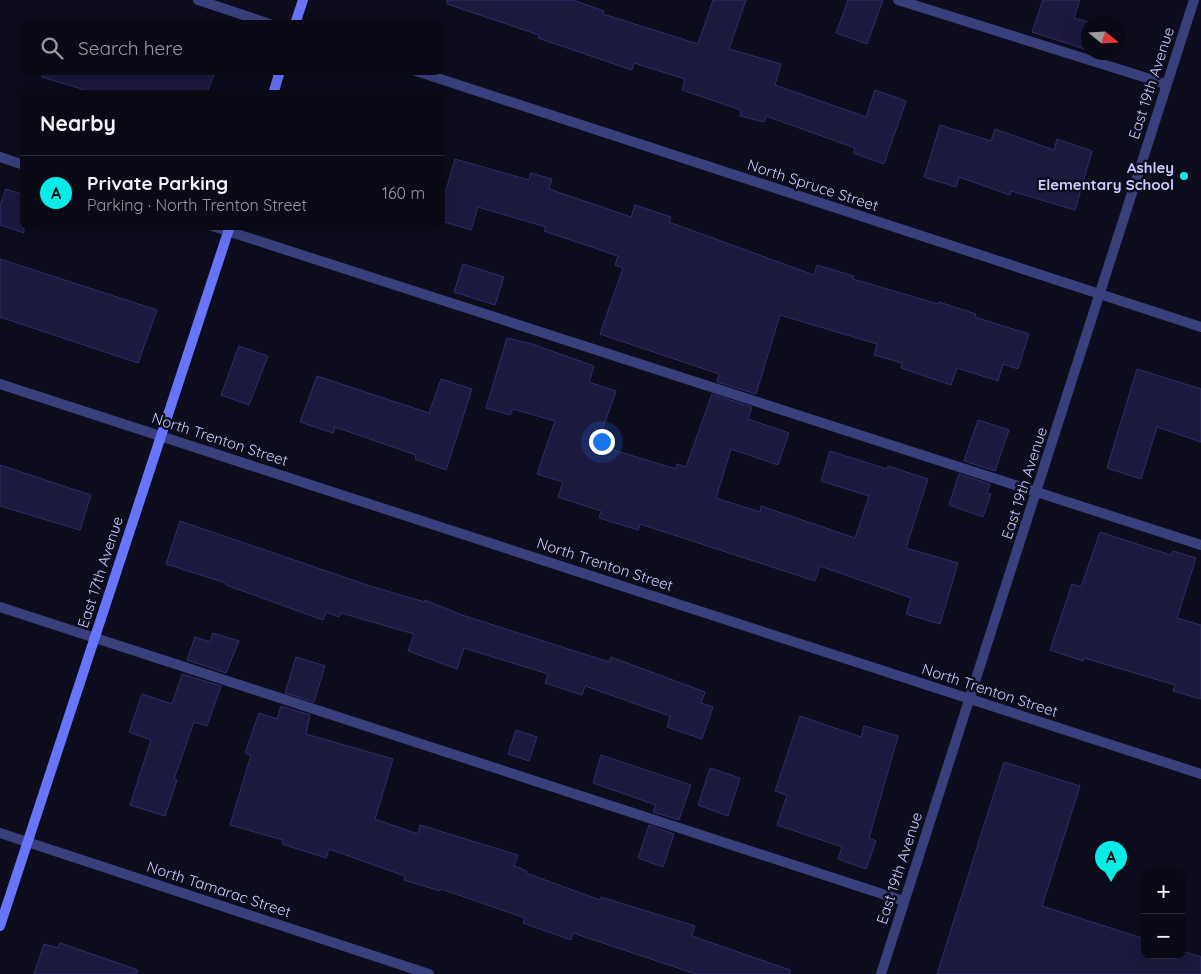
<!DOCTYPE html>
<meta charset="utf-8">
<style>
:root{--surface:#0a0a16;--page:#13131f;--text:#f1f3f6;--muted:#999aa1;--line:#2a2b35;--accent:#09ece5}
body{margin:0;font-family:Quicksand,sans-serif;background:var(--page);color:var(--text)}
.controls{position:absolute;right:15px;bottom:15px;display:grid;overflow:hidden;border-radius:10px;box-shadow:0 5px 20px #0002}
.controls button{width:45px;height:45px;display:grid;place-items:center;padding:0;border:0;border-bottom:1px solid var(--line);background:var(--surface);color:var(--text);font:25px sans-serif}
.compass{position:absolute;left:1081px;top:15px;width:45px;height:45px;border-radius:50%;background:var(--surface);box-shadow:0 5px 20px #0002;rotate:108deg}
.you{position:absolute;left:601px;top:441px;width:18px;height:18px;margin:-12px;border:4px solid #fff;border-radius:50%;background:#1a73e8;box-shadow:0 0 0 8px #1a73e833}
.badge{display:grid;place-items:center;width:32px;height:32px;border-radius:50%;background:var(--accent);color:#111;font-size:16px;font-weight:700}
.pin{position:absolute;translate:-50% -41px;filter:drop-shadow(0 1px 2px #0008)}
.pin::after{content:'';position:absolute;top:26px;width:18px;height:15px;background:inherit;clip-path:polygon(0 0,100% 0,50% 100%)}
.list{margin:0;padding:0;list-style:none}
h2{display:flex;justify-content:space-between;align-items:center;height:65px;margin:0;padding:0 20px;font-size:21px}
h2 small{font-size:16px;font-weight:400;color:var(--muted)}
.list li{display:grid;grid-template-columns:32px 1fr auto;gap:15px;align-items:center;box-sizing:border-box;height:75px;padding:0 20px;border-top:1px solid var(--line)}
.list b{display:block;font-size:19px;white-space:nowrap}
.list p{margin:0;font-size:16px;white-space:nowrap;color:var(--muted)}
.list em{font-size:16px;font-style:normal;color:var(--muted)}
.icon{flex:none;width:28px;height:28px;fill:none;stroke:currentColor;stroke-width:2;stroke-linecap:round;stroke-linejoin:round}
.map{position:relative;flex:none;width:1201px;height:974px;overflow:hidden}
.search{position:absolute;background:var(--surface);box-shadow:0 5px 20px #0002;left:20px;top:20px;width:425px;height:55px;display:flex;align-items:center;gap:12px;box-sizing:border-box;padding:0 18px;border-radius:10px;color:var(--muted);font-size:19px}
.panel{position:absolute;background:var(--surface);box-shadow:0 5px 20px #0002;left:20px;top:90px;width:425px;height:140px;border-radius:10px}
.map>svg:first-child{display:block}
.building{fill:#1c193e;stroke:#312c69}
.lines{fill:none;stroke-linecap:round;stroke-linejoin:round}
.lane{stroke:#393f7b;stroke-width:10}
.street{stroke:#393f7b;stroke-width:10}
.secondary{stroke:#6675f9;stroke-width:10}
.poi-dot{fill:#09ece5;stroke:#0d0d1e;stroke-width:2}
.labels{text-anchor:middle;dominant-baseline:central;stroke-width:5;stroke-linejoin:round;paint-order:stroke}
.street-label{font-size:15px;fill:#cbccfd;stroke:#0d0d1e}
.poi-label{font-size:15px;font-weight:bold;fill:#cbccfd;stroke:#0d0d1e;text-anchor:end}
</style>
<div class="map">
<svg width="1201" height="974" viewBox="0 0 1201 974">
<rect width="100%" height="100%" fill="#0d0d1e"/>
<!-- building -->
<g class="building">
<path d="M447,0H573L604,11L603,14L698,44L713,0H746L729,49L781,64L775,85L866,117L875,90L906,101L884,164L853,153L855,148L766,116L764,122L740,116L741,110L682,90L685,79L634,63L632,70L538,38L539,35L447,4Z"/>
<path d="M848,0H883L867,44L836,33Z"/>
<path d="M1043,0H1080L1074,18L1089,22L1088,50L1032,32Z"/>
<path d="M43,71H215L207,94H98L42,77Z"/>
<path d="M940,125L991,141L995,129L1054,150L1057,139L1092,151L1075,210L1011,191L1010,195L959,177L956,187L924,177Z"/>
<path d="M455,159L529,180L531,173L552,179L549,189L631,217L635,205L671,217L669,222L814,275L817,265L854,276L853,279L938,304L939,302L976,314L975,317L1029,334L1018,369L1003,364L998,381L957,368L951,385L901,368L902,363L874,355L877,344L780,315L756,394L717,382L719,374L600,334L623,268L615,265L618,256L544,231L546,227L478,207L471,230L441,221V207Z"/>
<path d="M6,189L24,195V233L0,225V205Z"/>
<path d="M0,259L157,310L138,363L0,317Z"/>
<path d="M463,264L504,277L495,305L454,292Z"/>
<path d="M507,338L532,344L594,366L589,382L616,391L597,445L676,469L677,464L686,467L712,394L752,407L748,419L789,433L778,465L731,449L716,498L760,512L761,506L855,538L869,496L821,481L830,451L887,469L888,466L928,479L906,548L958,563L940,624L906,614L911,598L820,566L815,581L640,524L638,530L599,518L601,511L558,497L563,482L537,474L555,421L513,409L510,415L486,408Z"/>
<path d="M239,346L268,356L249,405L221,395Z"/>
<path d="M1137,369L1201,389V442L1157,427L1141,479L1107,468Z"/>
<path d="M317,376L429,413L441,379L472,389L446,470L415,459L416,455L335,427L333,433L300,422Z"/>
<path d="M978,420L1009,430L995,471L964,461Z"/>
<path d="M0,465L91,495L80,530L0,506Z"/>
<path d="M959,474L990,484L987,493L991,494L983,517L949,505Z"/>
<path d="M180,521L373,587L425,602V600L462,615L609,662L611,657L705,692L701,703L713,707L702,739L667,727L670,716L585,686L582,695L545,683L548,674L464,648L457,669L408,651L414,634L341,613L339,617L326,612L323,620L226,585V583L166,564Z"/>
<path d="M1100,532L1171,555L1173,551L1196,558L1177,618L1201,625V699L1173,691L1175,685L1084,658L1083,661L1050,650L1072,584L1081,587Z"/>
<path d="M213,633L239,641L226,673L187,660L195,637L210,642Z"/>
<path d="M296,657L325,666L314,702L285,693Z"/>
<path d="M182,674L221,686L207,726L194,722L174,779L177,780L165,816L130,805L151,740L129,732L142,694L172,704Z"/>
<path d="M281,706L310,715L306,734L393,759L375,819L418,834L420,825L518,855L514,866L527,871L526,873L600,900L601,897L695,926L692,936L790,970V974H696L573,933L571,940L523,923L525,918L441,889L440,891L404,880L405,876L329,849L326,858L282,844L283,840L230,825L251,755L245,753L259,713L277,719Z"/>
<path d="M800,716L861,737L864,726L898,736L869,838L876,841L866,869L838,859L842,847L777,825L787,795L775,791Z"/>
<path d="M516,730L537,737L529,761L508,754Z"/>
<path d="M601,755L691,785L679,820L653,812L656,805L593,783Z"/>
<path d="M1004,762L1080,786L1042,906L1145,939V955H1182V951L1201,957V974H937Z"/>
<path d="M710,768L740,778L728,816L698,805Z"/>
<path d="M649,825L674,834L663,867L638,858Z"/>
<path d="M60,943L138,970L137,974H34L44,944L58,948Z"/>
</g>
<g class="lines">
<!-- lane -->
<g class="lane">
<path d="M898,0L1166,84"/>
<path d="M0,157L24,165"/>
<path d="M212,226L1201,545"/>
<path d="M0,607L904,901"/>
</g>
<!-- street -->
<g class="street">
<path d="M198,0L270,24"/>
<path d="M416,71L1201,327"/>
<path d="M0,384L1201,774"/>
<path d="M0,833L429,974"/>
<path d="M881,974L1194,0"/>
</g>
<!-- secondary -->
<g class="secondary">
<path d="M295,24L303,0"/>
<path d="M273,94L280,71"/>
<path d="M0,926L230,226"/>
</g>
</g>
<!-- markers -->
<circle class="poi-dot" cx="1184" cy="176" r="5"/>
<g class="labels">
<!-- street labels -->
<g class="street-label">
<text transform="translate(1151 83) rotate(-72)">East 19th Avenue</text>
<text transform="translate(813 185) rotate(18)">North Spruce Street</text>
<text transform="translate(220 439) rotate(18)">North Trenton Street</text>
<text transform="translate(1024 483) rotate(-72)">East 19th Avenue</text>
<text transform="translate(605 564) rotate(18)">North Trenton Street</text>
<text transform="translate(100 572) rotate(-72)">East 17th Avenue</text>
<text transform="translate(990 690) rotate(18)">North Trenton Street</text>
<text transform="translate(899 868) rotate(-72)">East 19th Avenue</text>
<text transform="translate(219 889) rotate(18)">North Tamarac Street</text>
</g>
<!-- poi labels -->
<g class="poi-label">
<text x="1174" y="167">Ashley<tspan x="1174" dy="17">Elementary School</tspan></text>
</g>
</g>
</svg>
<div class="controls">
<button>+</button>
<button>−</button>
</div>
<svg class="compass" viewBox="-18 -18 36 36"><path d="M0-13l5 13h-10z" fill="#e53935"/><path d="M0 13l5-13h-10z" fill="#999aa1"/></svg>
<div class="you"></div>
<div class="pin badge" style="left:1111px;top:882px">A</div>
<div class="search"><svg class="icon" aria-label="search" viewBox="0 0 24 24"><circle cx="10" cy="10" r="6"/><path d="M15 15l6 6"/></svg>Search here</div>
<section class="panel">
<h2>Nearby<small></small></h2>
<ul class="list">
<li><span class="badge">A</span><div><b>Private Parking</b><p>Parking · North Trenton Street</p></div><em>160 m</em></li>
</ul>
</section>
</div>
